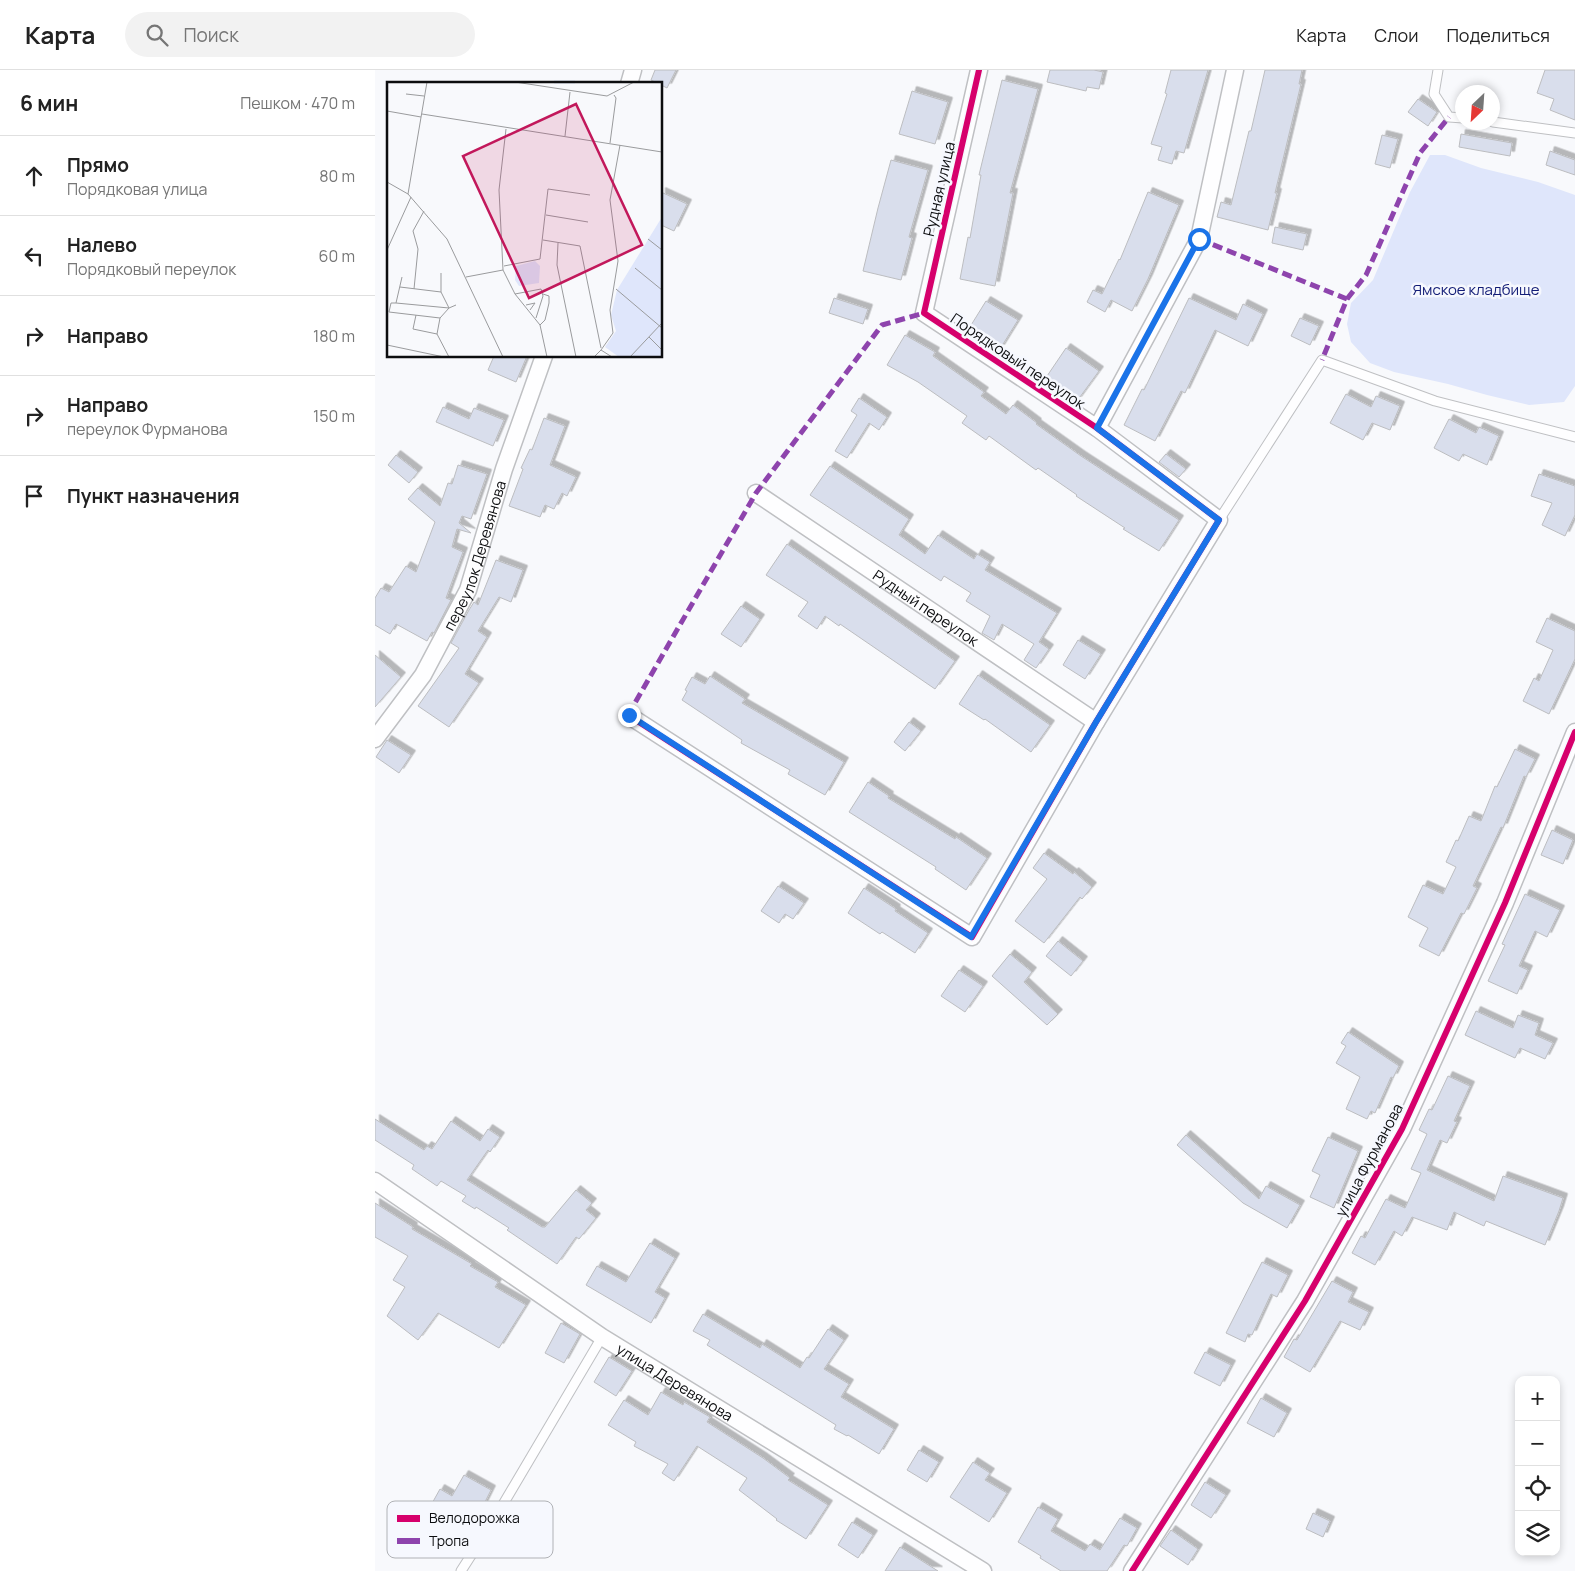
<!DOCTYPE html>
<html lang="ru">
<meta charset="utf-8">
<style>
:root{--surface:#fff;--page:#f2f2f2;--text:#222;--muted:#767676;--line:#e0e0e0}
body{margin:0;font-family:Manrope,sans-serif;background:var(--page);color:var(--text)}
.controls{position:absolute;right:15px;bottom:15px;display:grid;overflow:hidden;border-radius:10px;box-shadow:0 2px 8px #0003}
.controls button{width:45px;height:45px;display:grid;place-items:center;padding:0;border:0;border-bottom:1px solid var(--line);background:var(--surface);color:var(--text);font:25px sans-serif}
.compass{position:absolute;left:1080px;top:15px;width:45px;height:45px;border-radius:50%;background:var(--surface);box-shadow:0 2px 8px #0003;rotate:205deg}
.stop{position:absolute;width:15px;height:15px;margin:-11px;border:4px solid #1a73e8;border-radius:50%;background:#fff}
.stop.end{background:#1a73e8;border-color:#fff;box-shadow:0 1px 5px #0008}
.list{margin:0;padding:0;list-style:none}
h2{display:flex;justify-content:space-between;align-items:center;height:65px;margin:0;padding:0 20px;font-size:21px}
h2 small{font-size:16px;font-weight:400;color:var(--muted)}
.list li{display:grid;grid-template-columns:32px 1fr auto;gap:15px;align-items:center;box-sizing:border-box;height:80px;padding:0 20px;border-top:1px solid var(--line)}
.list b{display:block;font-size:19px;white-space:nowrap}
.list p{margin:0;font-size:16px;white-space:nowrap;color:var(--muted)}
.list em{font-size:16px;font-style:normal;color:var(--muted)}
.icon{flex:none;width:28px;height:28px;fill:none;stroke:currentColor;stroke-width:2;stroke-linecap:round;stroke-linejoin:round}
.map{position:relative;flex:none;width:1200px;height:1501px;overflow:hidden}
header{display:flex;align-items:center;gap:30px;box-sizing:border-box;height:70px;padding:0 25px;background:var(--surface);border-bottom:1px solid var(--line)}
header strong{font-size:24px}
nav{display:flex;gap:28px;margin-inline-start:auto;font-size:18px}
.search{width:350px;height:45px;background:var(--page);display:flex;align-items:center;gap:12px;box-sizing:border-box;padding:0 18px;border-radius:28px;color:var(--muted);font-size:19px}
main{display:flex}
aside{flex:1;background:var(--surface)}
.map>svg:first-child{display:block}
.green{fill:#dfe6fb}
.building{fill:#d9deec;stroke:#bcbdc0;filter:url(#shadow)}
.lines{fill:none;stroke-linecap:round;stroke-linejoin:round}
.lane-casing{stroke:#bfc0c3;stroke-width:11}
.street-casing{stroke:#bfc0c3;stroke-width:19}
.lane{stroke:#fefeff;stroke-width:9}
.street{stroke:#fefeff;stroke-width:16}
.quiet{stroke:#8e44ad;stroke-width:5;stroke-dasharray:10 5;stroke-linecap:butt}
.cycleway-casing{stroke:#f6f8fe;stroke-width:9}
.cycleway{stroke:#d6006c;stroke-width:6}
.route{stroke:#1a73e8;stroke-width:6}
.labels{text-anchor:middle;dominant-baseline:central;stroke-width:5;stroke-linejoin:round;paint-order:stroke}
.street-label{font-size:15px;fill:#0c0d0f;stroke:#f6f8fe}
.park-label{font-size:15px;fill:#121c76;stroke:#f6f8fe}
.inset-river{fill:none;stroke:#c5d2f5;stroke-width:2.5}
.inset-road{fill:none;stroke:#9a9b9d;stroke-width:1}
.view{fill:#c2185b;fill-opacity:0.15;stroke:#c2185b;stroke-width:2.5}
.inset-edge{fill:none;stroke:#0c0d0f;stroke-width:2.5}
.key{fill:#f6f8fe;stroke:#b0b2b6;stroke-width:1}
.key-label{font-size:14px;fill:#0c0d0f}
</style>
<header>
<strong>Карта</strong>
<div class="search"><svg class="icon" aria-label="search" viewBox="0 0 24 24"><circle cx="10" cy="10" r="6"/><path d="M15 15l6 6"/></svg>Поиск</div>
<nav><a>Карта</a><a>Слои</a><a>Поделиться</a></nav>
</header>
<main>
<aside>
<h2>6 мин<small>Пешком · 470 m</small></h2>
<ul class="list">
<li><svg class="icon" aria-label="ahead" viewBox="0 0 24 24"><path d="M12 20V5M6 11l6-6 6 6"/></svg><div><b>Прямо</b><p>Порядковая улица</p></div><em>80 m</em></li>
<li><svg class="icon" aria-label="left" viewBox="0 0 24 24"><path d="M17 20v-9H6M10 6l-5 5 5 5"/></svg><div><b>Налево</b><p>Порядковый переулок</p></div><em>60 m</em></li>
<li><svg class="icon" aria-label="right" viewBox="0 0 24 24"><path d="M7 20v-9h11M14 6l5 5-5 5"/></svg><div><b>Направо</b></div><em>180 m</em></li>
<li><svg class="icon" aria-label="right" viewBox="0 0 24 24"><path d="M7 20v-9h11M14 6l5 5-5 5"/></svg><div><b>Направо</b><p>переулок Фурманова</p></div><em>150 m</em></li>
<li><svg class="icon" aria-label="arrive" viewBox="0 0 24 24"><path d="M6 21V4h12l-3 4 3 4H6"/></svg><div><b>Пункт назначения</b></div></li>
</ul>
</aside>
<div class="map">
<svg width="1200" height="1501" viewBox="0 0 1200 1501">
<defs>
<filter id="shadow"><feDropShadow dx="4.5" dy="-4.5" stdDeviation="0" flood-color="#0004"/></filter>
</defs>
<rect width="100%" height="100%" fill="#f8f9fc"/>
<!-- green -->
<path class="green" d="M1055,85H1070L1106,98L1163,112L1200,125V316L1189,332L1154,335L1112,325L1073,314L1019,302L995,293L976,272L972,254L976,233L998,210L1035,122Z"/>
<!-- building -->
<g class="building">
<path d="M280,0H301L292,18L276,10Z"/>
<path d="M675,0H719L728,2L724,19L712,17L711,21L672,12Z"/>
<path d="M796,0H833L809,83L801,81L797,94L783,90L787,77L776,74L792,24L790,23Z"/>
<path d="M890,0H927L924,14H926L900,123H902L893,160L842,147L846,132L856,135L874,61H876Z"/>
<path d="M1170,0H1200V50L1175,40L1179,29L1162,23Z"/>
<path d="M627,10L663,19L635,123H638L620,216L585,209L593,167L595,168L606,105H604Z"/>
<path d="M537,21L573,32L560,74L524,64Z"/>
<path d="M1043,29L1062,42L1053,56L1033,42Z"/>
<path d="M1086,64L1137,73L1135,86L1084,77Z"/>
<path d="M1007,65L1023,69L1015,98L1000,94Z"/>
<path d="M1175,81L1200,90V105L1171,95Z"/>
<path d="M516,90L553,100L534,167L537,168L526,210L488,201L503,138Z"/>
<path d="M286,122L312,134L299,161L286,155Z"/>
<path d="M773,122L804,135L773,209L757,241L736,230L730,242L712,232L718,220L727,224L744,189L745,190Z"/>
<path d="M900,157L932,164L928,180L897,173Z"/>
<path d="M459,228L493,239L488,254L454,243Z"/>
<path d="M814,228L861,250L868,234L888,244L873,276L840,260L810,323L806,321L780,371L749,355L767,319L769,320Z"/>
<path d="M611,231L643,250L625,279L593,260Z"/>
<path d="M925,248L944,256L935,275L916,266Z"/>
<path d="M530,265L560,282L558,286L609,322L606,326L631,344L638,335L662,353L661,354L706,386L804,450L784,481L748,459L750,458L701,426L702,425L663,398L661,400L614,366L611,370L587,353L592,346L543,312L512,295Z"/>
<path d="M691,278L724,301L702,331L670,309Z"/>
<path d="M119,286H152L141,312L113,300Z"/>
<path d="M971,324L996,337L1001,326L1025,336L1015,360L997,353L988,370L955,353Z"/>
<path d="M484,328L512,347L504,360L494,353L472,388L460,381L482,345L476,341Z"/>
<path d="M68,337L94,349L99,338L129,350L118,376L61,352Z"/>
<path d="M169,348L190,356L175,395L201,407L192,426L187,423L179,439L170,435L165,447L134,436L148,399L146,398L155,379L157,380Z"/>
<path d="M1074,349L1101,363L1104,357L1124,366L1112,395L1088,384L1084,391L1059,378Z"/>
<path d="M791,384L811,399L804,407L784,392Z"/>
<path d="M21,385L43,402L34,413L13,395Z"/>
<path d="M83,395L112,404L96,449L87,446L84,453L96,463L82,459L77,477L88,482L71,528L76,530L59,563L57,562L52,571L21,554L15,564L0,555V528L6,518L14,522L31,496L41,502L60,452L33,429L43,418L65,436L73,413L77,414Z"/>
<path d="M455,396L534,449L524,465L550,484L563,465L599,489L602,484L615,492L610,500L682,543L664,572L674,579L661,598L649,590L659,574L627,554L619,570L607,563L615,546L591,531L596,523L569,506L566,511L435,425Z"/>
<path d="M1164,404L1200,416V445L1190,466L1167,455L1177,433L1156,426Z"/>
<path d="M412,474L580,591L560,619L465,554L464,556L450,546L442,559L423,546L433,532L391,505Z"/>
<path d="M121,490L148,500L136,532L124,527L103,561L112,567L90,604L104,613L74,657L43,636L84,578L76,573L94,540L99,532L103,535Z"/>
<path d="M366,536L385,549L366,577L346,564Z"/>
<path d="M1172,548L1200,561V589L1174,644L1148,631L1159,608L1164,611L1178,580L1161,572Z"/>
<path d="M703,570L726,584L710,609L688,595Z"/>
<path d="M0,585L26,607L0,637Z"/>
<path d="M603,605L675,655L656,682L610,649L609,650L584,634Z"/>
<path d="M335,606L370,629L367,633L469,692L450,725L413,704L415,700L366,673L367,670L307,630L312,621L310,620L317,607L330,614Z"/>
<path d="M534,652L546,661L530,681L519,672Z"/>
<path d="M12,670L36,685L24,703L1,687Z"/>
<path d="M1140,679L1160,689L1151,707L1149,706L1128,758L1126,757L1098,816L1102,818L1089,844L1086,843L1064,886L1044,876L1053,858L1033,847L1048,815L1068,824L1081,797L1071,792L1081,770L1083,771L1094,746L1106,751L1120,716L1122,717Z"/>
<path d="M493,712L514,726L513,728L580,769L581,767L612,788L591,820L560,799L561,797L474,742Z"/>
<path d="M1177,760L1198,770L1188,794L1166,785Z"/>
<path d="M669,783L698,804L699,802L717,817L707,829L705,827L669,873L640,851L672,809L658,798Z"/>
<path d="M403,816L429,833L418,849L410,844L404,853L386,841Z"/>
<path d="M489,818L521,839L520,841L553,863L540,883L507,862L505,864L473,843Z"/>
<path d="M1150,824L1185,840L1172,867L1160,861L1144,896L1153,900L1142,924L1113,911L1130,875L1127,874Z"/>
<path d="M683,871L708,891L696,906L671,886Z"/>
<path d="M635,884L657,902L649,912L683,944L672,955L617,906Z"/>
<path d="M584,900L608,916L590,942L566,926Z"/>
<path d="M1101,941L1138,958L1143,945L1164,953L1160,965L1178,973L1170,989L1145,978L1140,988L1090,965Z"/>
<path d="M973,962L1024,996L1018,1008L1016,1007L1000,1043L996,1041L992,1049L971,1039L985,1007L961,993L971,976L966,973Z"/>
<path d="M1073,1006L1095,1016L1079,1051L1082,1052L1072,1073L1065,1070L1052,1100L1119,1131L1128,1106L1188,1128L1184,1141L1170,1175L1111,1151L1109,1156L1079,1142L1072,1160L1037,1147L1027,1166L1019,1161L1000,1195L977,1183L986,1166L990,1168L1011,1129L1030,1138L1046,1103L1036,1099L1052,1064L1044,1060L1054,1039L1057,1040Z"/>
<path d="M0,1049L49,1080L52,1076L57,1079L76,1051L105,1071L113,1059L125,1067L115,1082L113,1080L92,1110L167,1157H170L201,1120L217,1133L211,1140L221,1148L204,1169L201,1167L182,1194L132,1160L134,1158L101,1137L100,1139L87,1131L91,1126L66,1111L62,1116L37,1099L39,1095L0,1070Z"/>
<path d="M811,1065L884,1129L891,1116L925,1135L912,1158L868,1133L802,1075Z"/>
<path d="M953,1067L983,1081L959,1138L935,1127L945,1105L937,1101Z"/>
<path d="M0,1133L38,1157L37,1159L97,1194L95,1196L123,1212L120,1217L151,1235L124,1278L63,1243L43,1270L12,1246L30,1217L18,1210L33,1186L0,1167Z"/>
<path d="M275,1173L300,1188L280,1222L290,1228L276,1253L211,1215L222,1196L251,1212Z"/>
<path d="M887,1192L913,1205L902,1227L896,1224L877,1265L873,1264L870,1272L851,1263Z"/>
<path d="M957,1211L978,1222L973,1232L994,1242L985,1260L965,1251L935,1302L909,1287L919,1269L922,1270Z"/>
<path d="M328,1244L385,1278L387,1274L425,1298L432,1287L434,1288L453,1259L469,1270L449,1299L474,1314L466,1327L519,1359L504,1384L473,1365L472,1366L459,1359L461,1355L332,1275L335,1270L318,1261Z"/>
<path d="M186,1253L205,1264L189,1293L170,1283Z"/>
<path d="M830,1282L856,1295L845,1316L819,1303Z"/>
<path d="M234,1287L257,1301L241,1326L219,1312Z"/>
<path d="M286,1322L308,1335L309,1332L335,1347L332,1352L388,1388L415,1408L413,1410L453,1435L431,1469L401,1450L402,1449L364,1420L372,1408L322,1376L299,1411L287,1403L293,1394L259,1376L261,1372L233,1355L249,1330L273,1345Z"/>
<path d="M886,1328L912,1343L899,1367L872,1353Z"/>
<path d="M544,1380L564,1392L552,1412L532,1400Z"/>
<path d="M598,1392L615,1403L610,1410L632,1423L614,1452L575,1427Z"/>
<path d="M89,1405L116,1420L104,1444L93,1438L83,1456L61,1445L63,1442L55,1437L65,1419L77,1426Z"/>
<path d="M830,1412L851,1425L836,1448L816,1435Z"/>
<path d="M663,1437L683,1449L676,1461L710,1481L715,1474L725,1480L745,1448L762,1458L752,1476L749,1475L732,1501H686L665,1488L666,1486L643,1472Z"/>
<path d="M938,1443L955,1451L948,1467L931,1459Z"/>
<path d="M477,1452L498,1465L483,1488L463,1475Z"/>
<path d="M796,1460L823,1479L813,1495L785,1476Z"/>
<path d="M525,1477L563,1501H510Z"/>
</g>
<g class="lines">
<defs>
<g id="lane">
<path d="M1063,0L1059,24L1074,47L1088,48"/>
<path d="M1118,52L1200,63"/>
<path d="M844,450L947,290L1060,331L1200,367"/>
<path d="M86,1501L120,1448L227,1267"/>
</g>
<g id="street">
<path d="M254,14L258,0"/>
<path d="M722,358L824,169L860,0"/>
<path id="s1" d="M381,423L721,652"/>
<path d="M253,645L597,867L721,652L844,450L722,358L549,243L604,0"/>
<path id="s2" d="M0,669L48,605L93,520L129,399L169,286"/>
<path id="s3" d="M0,1111L227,1267L608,1501"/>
<path d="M757,1501L930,1231L1027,1059L1130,833L1200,662"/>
</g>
</defs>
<!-- lane casing -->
<use href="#lane" class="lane-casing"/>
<!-- street casing -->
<use href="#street" class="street-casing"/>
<!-- lane -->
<use href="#lane" class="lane"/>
<!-- street -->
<use href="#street" class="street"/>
<!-- quiet -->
<g class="quiet">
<path d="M824,169L972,229L947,290"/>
<path d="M972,229L991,205L1045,83L1074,47"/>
<path d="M253,645L381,423L507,255L549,243"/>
</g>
<defs>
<g id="cycleway">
<path d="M253,645L597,867L721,652L844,450L722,358L549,243L604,0"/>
<path d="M757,1501L930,1231L1027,1059L1130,833L1200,662"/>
</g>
</defs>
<!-- cycleway casing -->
<use href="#cycleway" class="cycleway-casing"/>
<!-- cycleway -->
<use href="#cycleway" class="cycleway"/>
</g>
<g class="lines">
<!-- route -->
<path class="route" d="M254,645L596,867L721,652L844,450L722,358L824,169"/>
</g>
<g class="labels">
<!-- street labels -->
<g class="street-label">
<text transform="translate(564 119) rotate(-77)">Рудная улица</text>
<text transform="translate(643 291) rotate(34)">Порядковый переулок</text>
<text stroke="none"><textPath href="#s2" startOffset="211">переулок Деревянова</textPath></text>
<text stroke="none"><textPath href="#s1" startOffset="205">Рудный переулок</textPath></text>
<text transform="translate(994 1090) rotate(-62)">улица Фурманова</text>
<text stroke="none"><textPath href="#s3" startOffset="361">улица Деревянова</textPath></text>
</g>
<!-- park labels -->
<g class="park-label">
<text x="1101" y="219">Ямское кладбище</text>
</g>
</g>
<!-- overview -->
<g transform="translate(12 12)">
<rect width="275" height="275" fill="#f8f9fc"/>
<path d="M275,135V275H232L218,265L229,249L224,233L230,208ZM148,179L153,184L152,201L132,204L128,198L129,184Z" fill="#dfe6fb"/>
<path class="inset-river" d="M167,0H188"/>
<path class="inset-road" d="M128,0L220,14L247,0M19,12L37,14M0,29L34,35M35,32L275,70M119,47L112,108L116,188L128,212L153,243L160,275M178,54L183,10M223,61L229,16L227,13M0,100L21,112L60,157L116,275M21,112L40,0M159,133L201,140M261,157L275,168M156,158L193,164L214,266M171,161L170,183L189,275M0,168L24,115M117,184L153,177L161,107L203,113M248,186L275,208M15,195L9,221H4L2,230L53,236L62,226L54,210V191M79,195L116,188M13,205L54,210M27,207L31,167L26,149L37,129M229,207L275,246M128,212L154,207L156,214L149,236M9,221L62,226L69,223M139,223L148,221L143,228M29,233L26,247L50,252L62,275M153,243L158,238L162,221V214L156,212M50,252L53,236M262,255L275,268M0,263L57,275M214,268L226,251L223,228L231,179L223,118L233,63M207,275L214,268L225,275M243,275L275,241"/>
<path class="view" d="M189,22L255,163L142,216L76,74Z"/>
<rect width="275" height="275" class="inset-edge"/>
</g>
<!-- legend -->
<rect x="12" y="1431" width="166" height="57" rx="8" class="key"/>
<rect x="22" y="1445" width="23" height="7" fill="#d6006c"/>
<rect x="22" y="1468" width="23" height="6" fill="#8e44ad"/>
<g class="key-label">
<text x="54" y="1453">Велодорожка</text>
<text x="54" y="1476">Тропа</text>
</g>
</svg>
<div class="controls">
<button>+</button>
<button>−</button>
<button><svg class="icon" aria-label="locate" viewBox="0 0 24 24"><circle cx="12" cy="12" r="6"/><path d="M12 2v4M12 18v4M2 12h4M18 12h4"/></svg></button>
<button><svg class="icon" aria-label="layers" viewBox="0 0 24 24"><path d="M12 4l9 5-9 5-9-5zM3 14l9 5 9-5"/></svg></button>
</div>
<svg class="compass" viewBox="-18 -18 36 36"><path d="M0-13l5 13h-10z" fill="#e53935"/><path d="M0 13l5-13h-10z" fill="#767676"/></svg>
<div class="stop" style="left:824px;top:169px"></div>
<div class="stop end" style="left:254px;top:645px"></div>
</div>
</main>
